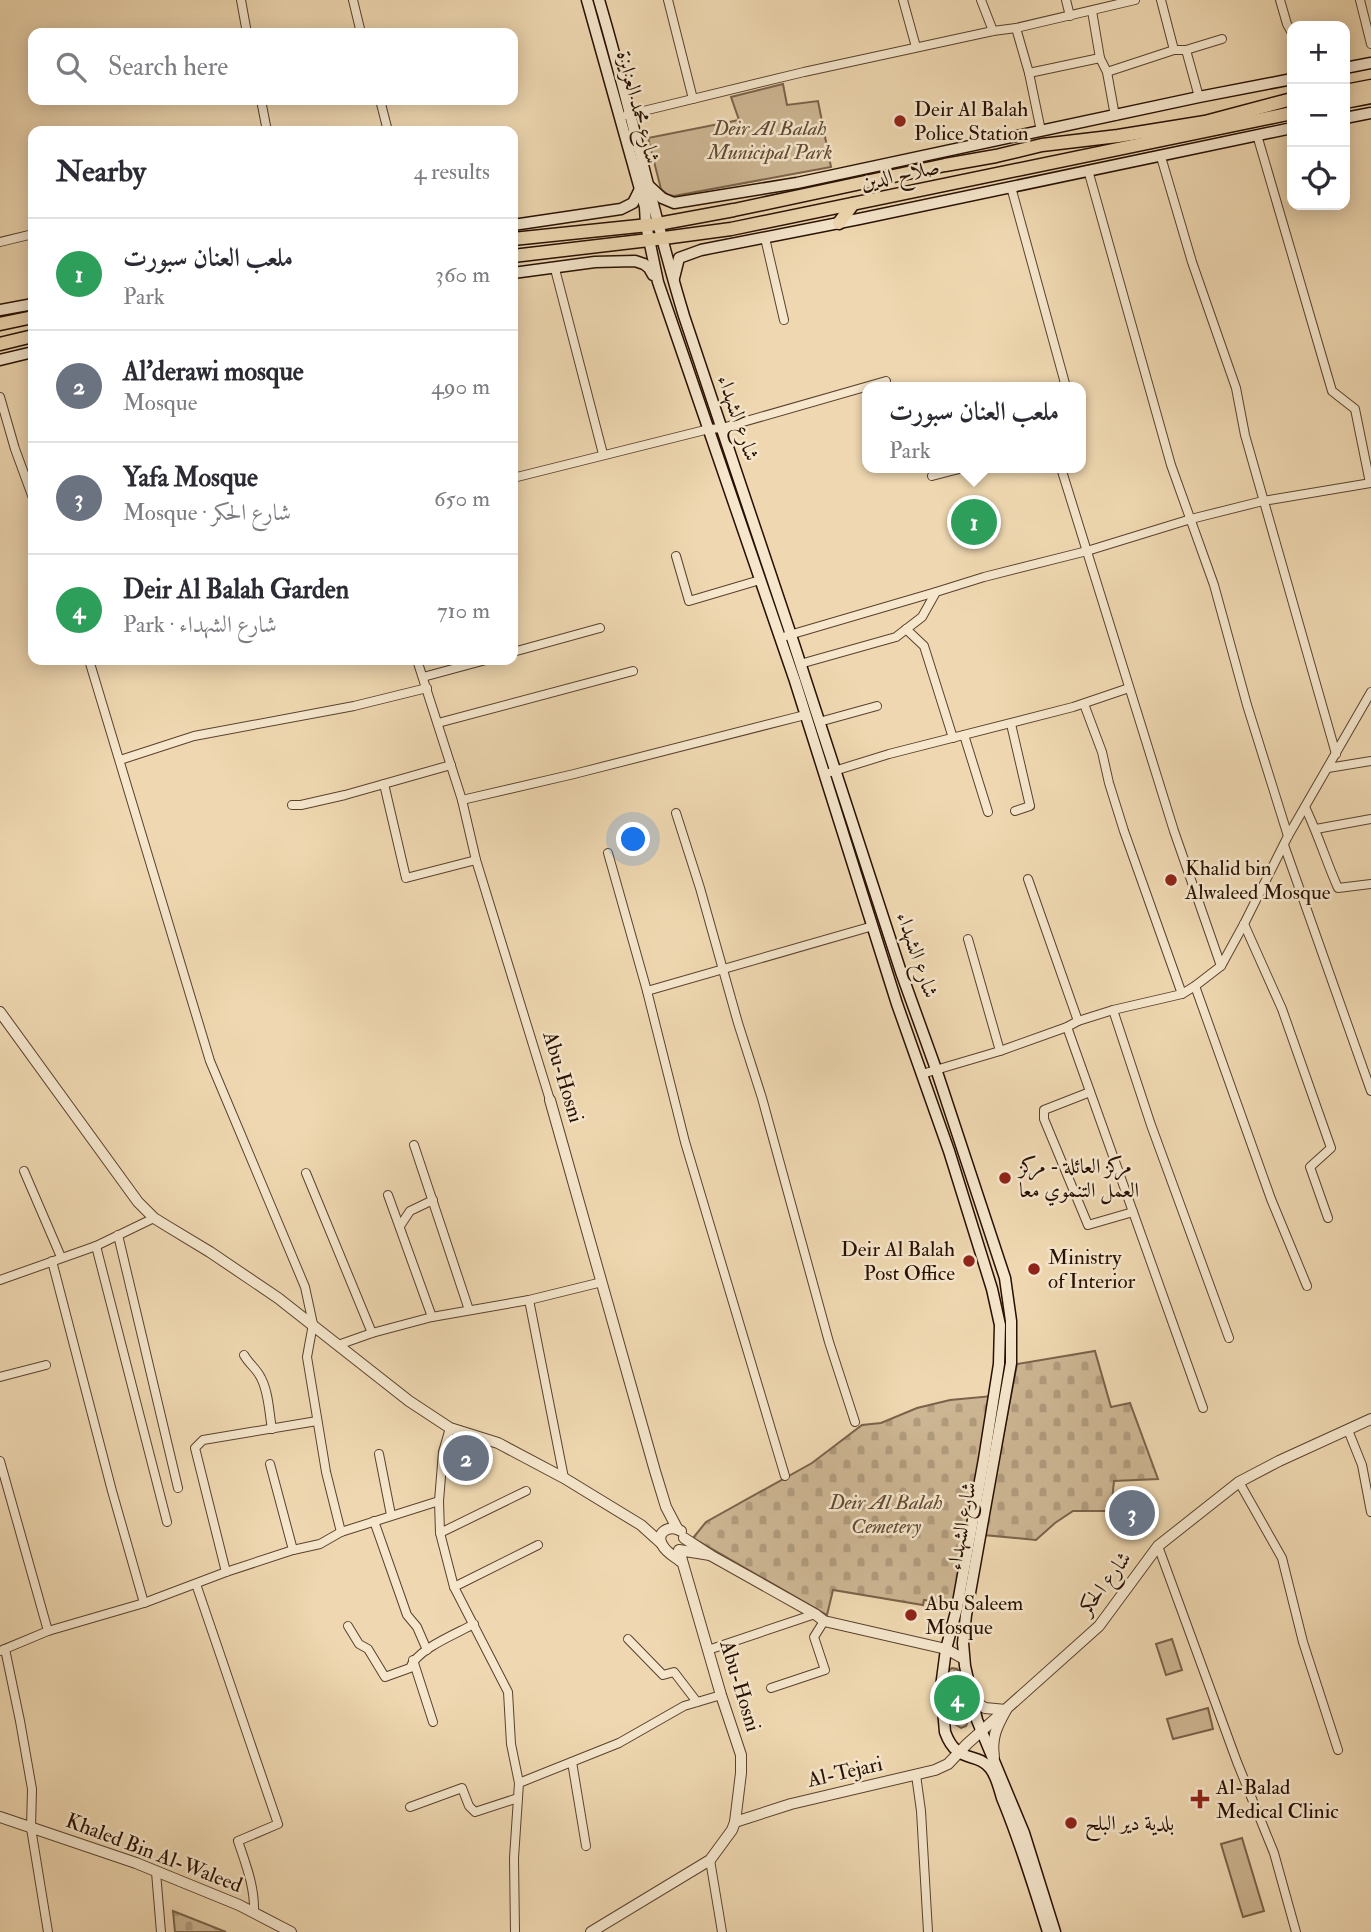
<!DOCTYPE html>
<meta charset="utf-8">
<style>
:root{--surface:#fff;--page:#f2f2f3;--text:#2b2b33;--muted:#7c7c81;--line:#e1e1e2;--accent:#7c3aed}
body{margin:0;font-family:"IM FELL Double Pica",Amiri,serif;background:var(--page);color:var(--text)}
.controls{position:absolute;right:21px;top:21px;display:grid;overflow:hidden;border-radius:14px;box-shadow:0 4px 18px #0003}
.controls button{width:63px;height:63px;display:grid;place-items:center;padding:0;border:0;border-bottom:2px solid var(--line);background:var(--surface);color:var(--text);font:35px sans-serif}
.you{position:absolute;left:634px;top:840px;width:24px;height:24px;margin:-18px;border:5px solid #fff;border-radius:50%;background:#1a73e8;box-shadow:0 0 0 10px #1a73e833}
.badge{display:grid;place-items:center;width:46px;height:46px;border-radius:50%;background:var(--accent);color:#fff;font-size:23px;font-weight:700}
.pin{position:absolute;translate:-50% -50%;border:4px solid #fff;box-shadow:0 2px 7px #0006}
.popup{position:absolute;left:862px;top:382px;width:224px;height:91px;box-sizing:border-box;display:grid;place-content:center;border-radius:14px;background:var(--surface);filter:drop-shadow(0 2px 5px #0005);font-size:23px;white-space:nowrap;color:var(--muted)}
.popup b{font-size:26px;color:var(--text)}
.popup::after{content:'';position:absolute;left:50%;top:100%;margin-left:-14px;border:14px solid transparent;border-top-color:var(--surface)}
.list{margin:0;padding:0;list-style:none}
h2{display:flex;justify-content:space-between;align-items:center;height:91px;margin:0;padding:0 28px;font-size:30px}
h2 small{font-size:23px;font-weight:400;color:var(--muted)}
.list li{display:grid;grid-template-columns:46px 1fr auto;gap:21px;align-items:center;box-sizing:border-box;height:112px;padding:0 28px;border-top:2px solid var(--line)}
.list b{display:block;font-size:26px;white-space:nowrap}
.list p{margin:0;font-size:23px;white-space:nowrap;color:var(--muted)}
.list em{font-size:23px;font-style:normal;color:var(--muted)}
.icon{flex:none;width:38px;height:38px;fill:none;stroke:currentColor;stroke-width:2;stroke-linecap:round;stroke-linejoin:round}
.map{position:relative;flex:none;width:1371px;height:1932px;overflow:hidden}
.search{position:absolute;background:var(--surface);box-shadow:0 4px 18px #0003;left:28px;top:28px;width:490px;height:77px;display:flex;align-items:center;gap:18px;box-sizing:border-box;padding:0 24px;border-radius:14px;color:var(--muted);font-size:26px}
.panel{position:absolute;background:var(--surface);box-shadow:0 4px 18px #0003;left:28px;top:126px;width:490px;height:539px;border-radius:14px}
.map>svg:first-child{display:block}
.green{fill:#cdb693;stroke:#7a624a;stroke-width:2}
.cemetery{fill:url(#cemetery-stones);stroke:#7a624a;stroke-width:2}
.garden{fill:url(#garden-furrows);stroke:#7a624a;stroke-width:2}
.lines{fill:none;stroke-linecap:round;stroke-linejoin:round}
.minor-casing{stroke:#59412d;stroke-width:10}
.tertiary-casing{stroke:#59412d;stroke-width:12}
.secondary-casing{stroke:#270f01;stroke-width:13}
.trunk-casing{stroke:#270f01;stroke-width:15}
.minor{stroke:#f5e6cc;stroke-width:8}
.tertiary{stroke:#f5e6cc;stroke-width:10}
.secondary{stroke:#f5e6cc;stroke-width:10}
.trunk{stroke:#efd8b1;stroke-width:12}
.poi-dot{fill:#8f2418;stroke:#f5e6cc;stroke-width:2.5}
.labels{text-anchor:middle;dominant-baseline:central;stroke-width:5;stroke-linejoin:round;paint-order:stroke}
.street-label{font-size:21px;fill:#270f01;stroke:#f5e6cc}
.poi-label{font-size:21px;fill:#270f01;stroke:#f5e6cc;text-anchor:start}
.park-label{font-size:21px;font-style:italic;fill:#614934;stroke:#f5e6cc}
</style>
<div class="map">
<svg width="1371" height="1932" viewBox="0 0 1371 1932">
<defs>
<pattern id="cemetery-stones" width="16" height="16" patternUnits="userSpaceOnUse" patternTransform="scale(1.75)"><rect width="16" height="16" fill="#cdb693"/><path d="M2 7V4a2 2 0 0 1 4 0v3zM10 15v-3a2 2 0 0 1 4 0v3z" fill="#b09b7d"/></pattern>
<pattern id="garden-furrows" width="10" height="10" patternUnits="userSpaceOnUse" patternTransform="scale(1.75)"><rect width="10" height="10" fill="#cdb693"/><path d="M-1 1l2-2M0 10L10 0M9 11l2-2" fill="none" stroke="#b09b7d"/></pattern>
</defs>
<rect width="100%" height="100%" fill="#efd8b1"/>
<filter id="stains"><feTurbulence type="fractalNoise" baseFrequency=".00286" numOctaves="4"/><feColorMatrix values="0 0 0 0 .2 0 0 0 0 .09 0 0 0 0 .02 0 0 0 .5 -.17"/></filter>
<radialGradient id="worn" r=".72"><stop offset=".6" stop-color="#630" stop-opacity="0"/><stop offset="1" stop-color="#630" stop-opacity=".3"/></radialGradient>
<!-- green -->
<g class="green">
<path d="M783,84L787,105L818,101L831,167L674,196L668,195L661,189L648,138L739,120L731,97Z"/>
<path d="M1172,1639L1182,1670L1166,1675L1156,1644Z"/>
<path d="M1208,1708L1213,1729L1173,1739L1167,1719Z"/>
<path d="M1242,1838L1264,1911L1243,1917L1221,1844Z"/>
</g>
<!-- cemetery -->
<g class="cemetery">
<path d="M1095,1351L1111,1407L1130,1403L1158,1479L1114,1481L1111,1511H1073L1055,1523L1036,1540L984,1535L1017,1364Z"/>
<path d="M992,1396L954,1605L924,1600L923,1605L833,1590L827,1615L693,1538L706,1522L812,1463L862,1425L881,1423L917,1408L950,1400Z"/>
<path d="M173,1911L226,1932H175Z"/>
</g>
<!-- garden -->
<path class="garden" d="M952,1668L957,1669L960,1673L968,1721L966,1726L961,1728L953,1723L946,1675L948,1671Z"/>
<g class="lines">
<defs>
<g id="minor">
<path d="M241,0L247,33"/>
<path d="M353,0L361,33"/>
<path d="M668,0L693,99"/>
<path d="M903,0L916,47"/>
<path d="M981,0L993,31"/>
<path d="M1066,0L1070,16"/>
<path d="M1161,0L1174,50"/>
<path d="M1280,0L1287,24L1292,33"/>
<path d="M1360,0L1371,44"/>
<path d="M1092,11L1100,58"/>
<path d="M1016,28L1029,73L1041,131"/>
<path d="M1186,50L1199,97"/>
<path d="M1107,72L1115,116"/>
<path d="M1029,73L1100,58L1107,72L1174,50H1186L1222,39"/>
<path d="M261,100L267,131"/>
<path d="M380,100L388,131"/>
<path d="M627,115L804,72L993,31L1016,28L1135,0"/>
<path d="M1257,135L1332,391L1355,409L1370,483"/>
<path d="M1161,157L1192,262L1236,388L1245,435L1336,754"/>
<path d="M1088,170L1171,465L1214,585L1247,705L1288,836"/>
<path d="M1011,187L1066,387"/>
<path d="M765,238L784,320"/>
<path d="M0,242L33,234"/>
<path d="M555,269L603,454"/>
<path d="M0,397L15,449L33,498"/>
<path d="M1061,468L1174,831L1221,966"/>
<path d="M932,476L963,468"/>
<path d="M513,478L709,429L722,428L886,381"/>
<path d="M676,556L689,601L760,580"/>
<path d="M906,629L924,646L953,738"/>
<path d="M786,636L936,592"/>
<path d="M513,652L600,628"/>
<path d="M89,660L210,1061L305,1287L313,1324L307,1357L326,1472L341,1532"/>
<path d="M417,660L462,800L476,860L550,1100"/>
<path d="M800,664L896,637L922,617L936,592L984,577L1087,551L1191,519L1263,501L1371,483"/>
<path d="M423,677L486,660"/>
<path d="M1084,704L1102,752L1109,783L1124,831L1182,994"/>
<path d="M819,722L877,706"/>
<path d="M438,723L633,671"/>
<path d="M1011,724L1030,806L1015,811"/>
<path d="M964,735L988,812"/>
<path d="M120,760L194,736L354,706L427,688"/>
<path d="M1328,768L1371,761"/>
<path d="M831,772L889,754L1073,707L1129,688"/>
<path d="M384,784L406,878L476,860"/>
<path d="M462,800L574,774L805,715"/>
<path d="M292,805H301L345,795L451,765"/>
<path d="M1305,807C1318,834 1326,861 1338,888L1371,884"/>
<path d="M676,813L700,888L738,1023L762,1098L829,1342L855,1422"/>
<path d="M1316,829L1371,819"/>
<path d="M1284,845L1371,1091"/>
<path d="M608,853L647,991L685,1142L785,1476"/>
<path d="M1028,879L1078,1021"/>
<path d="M1244,924L1282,1009L1331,1148L1310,1167L1328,1218"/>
<path d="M968,939L1000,1051"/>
<path d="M1195,986L1271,1199L1307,1286"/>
<path d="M647,991L873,926"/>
<path d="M1113,1010L1151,1125L1229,1338"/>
<path d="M1067,1027L1203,1408"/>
<path d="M922,1074L1000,1051L1067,1027L1078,1021L1113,1010L1182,994L1195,986L1221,966L1244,924L1288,836L1371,692"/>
<path d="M1090,1092L1044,1110V1119L1088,1225L1133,1212"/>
<path d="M414,1145L469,1310"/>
<path d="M24,1171L61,1257"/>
<path d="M306,1173L372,1333"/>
<path d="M388,1195L432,1317"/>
<path d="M400,1226L410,1211L433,1200"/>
<path d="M118,1235L178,1488"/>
<path d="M96,1246L167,1522"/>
<path d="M52,1261L112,1491L144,1603"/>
<path d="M0,1280L96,1246L154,1218"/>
<path d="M529,1300L564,1478"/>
<path d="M338,1345L372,1333L432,1317L529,1300L602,1282"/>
<path d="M244,1355C249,1364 257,1369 261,1378C269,1393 269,1413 272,1429"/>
<path d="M0,1377L46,1365"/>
<path d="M450,1428L443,1452L439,1501L440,1533L454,1587L508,1692L511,1744L519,1783L514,1858L515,1932"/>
<path d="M1348,1430L1362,1465L1371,1512"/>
<path d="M379,1454L391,1515"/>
<path d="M0,1461L48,1631"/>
<path d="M270,1464L293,1550"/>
<path d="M1239,1482L1282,1558L1303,1642L1338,1750"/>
<path d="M374,1521L407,1615L417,1627L427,1650"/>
<path d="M440,1533L526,1491"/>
<path d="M1158,1546L1237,1762L1274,1853L1296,1932"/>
<path d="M226,1572L195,1448L203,1440L317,1421"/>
<path d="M196,1584L278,1824L238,1841C246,1865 255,1887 254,1913"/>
<path d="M454,1587L538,1545"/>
<path d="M348,1626L359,1644L368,1649L385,1677L410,1668C417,1649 456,1634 474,1624"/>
<path d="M628,1639L663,1675L674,1672L697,1702"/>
<path d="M5,1649L20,1721L32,1789L31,1828L48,1932"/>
<path d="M708,1650L815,1614"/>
<path d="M0,1651L48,1631L144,1603L226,1572L293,1550L320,1544L341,1532L439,1501"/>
<path d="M413,1660L433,1722"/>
<path d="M771,1688L825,1670L814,1637L824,1621"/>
<path d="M572,1762L586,1846"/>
<path d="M916,1775L921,1811L928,1932"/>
<path d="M519,1783L619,1743L684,1706L721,1695"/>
<path d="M410,1807L462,1788L469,1806L475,1812L518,1798"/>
<path d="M710,1860L722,1932"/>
<path d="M156,1872L161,1932"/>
</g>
<g id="tertiary">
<path d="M0,1012L138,1202L154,1218L167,1226L210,1252L278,1298L409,1401L450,1428L498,1443L564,1478L641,1525L661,1543"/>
<path d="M550,1100L655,1471L666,1507L677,1528"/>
<path d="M684,1538L710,1555L815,1614L824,1621L946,1649L964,1659"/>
<path d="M680,1561C675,1557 666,1552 663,1546C654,1533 669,1524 681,1531"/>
<path d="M971,1699L985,1708L1006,1710C997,1726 991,1738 994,1757"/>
<path d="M0,1817L136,1863L239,1905L291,1932"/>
<path d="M735,1822L791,1804L935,1770L948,1764L967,1744L1099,1626L1158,1546L1239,1482L1279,1461L1371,1419"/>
<path d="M591,1932L710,1860L732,1830L735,1822L741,1773V1755L721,1695L679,1550L710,1555"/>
</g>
<g id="secondary">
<path d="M587,0L645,207L646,225L658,282L795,681L897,1004L949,1151L992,1289L1000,1325L999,1364L984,1459L957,1608L946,1649L941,1687L945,1732C957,1765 976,1751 990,1768C996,1775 999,1788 1002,1798C1020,1841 1034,1887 1048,1932"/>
<path d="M599,0C630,104 652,211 684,316L791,635L901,972L936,1069L1005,1278L1011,1321V1363L966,1615L963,1643L965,1666L977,1720L1024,1833L1055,1932"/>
<path d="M1345,68L1371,63"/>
<path d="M1345,118L1371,113"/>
<path d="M649,186L662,198L674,203L797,183L1199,97L1292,79"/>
<path d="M513,225L621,209L633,203L640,189"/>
<path d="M513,273L595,262L635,261L644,264L649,268L653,275"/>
<path d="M674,278L679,258L701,250L859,219L1292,128"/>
<path d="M0,310L33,304"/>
<path d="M0,360L33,352"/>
</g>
<g id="trunk">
<path d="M1345,91L1371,86"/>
<path d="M1345,102L1371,97"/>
<path d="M839,223L853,204"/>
<path d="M513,239L658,224L734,210L945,165L996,156L1042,145L1118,136L1205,122L1292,99"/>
<path d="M513,256L649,240L731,229L1292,113"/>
<path d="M0,324L33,317"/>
<path d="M0,344L33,336"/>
</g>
</defs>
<!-- minor casing -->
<use href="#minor" class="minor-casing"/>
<!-- tertiary casing -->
<use href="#tertiary" class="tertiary-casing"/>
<!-- secondary casing -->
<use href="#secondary" class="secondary-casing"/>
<!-- trunk casing -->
<use href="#trunk" class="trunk-casing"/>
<!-- minor -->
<use href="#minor" class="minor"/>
<!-- tertiary -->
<use href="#tertiary" class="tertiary"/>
<!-- secondary -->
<use href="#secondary" class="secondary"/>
<!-- trunk -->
<use href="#trunk" class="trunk"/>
</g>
<!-- markers -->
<g class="poi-dot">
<circle cx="900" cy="121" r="7"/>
<circle cx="1171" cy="880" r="7"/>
<circle cx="1005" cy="1178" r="7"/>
<circle cx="969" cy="1261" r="7"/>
<circle cx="1034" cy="1269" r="7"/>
<circle cx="911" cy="1615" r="7"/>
<path d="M1196.5 1788.5h7v7h7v7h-7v7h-7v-7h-7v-7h7z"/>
<circle cx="1071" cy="1823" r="7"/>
</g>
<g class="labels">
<!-- street labels -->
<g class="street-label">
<text transform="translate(638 107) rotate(75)">شارع محمد العزايزة</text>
<text transform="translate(900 175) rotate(-12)">صلاح الدين</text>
<text transform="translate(738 418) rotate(71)">شارع الشهداء</text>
<text transform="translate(917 955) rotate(71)">شارع الشهداء</text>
<text transform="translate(563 1077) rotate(73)">Abu-Hosni</text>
<text transform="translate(962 1526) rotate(-80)">شارع الشهداء</text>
<text transform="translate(1105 1583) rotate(-53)">شارع الحكر</text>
<text transform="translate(740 1686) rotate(73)">Abu-Hosni</text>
<text transform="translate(845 1772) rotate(-13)">Al-Tejari</text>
<text transform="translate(154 1853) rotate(21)">Khaled Bin Al-Waleed</text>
</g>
<!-- poi labels -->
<g class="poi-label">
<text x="914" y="109">Deir Al Balah<tspan x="914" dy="24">Police Station</tspan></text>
<text x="1185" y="868">Khalid bin<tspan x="1185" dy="24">Alwaleed Mosque</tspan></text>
<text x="1019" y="1166">مركز العائلة - مركز<tspan x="1019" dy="24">العمل التنموي معا</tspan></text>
<text x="955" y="1249" text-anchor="end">Deir Al Balah<tspan x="955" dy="24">Post Office</tspan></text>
<text x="1048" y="1257">Ministry<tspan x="1048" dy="24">of Interior</tspan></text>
<text x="925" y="1603">Abu Saleem<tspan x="925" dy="24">Mosque</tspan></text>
<text x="1216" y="1787">Al-Balad<tspan x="1216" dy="24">Medical Clinic</tspan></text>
<text x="1085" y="1823">بلدية دير البلح</text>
</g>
<!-- park labels -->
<g class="park-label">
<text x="770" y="128">Deir Al Balah<tspan x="770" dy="24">Municipal Park</tspan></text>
<text x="886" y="1502">Deir Al Balah<tspan x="886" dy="24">Cemetery</tspan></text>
</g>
</g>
<rect width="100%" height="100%" filter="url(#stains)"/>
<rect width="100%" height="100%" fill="url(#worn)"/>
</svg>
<div class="controls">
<button>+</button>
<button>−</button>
<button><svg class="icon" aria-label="locate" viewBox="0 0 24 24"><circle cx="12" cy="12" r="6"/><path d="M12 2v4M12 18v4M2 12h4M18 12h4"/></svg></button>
</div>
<div class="you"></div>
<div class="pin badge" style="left:974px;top:522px;background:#2e9e5b">1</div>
<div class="popup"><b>ملعب العنان سبورت</b>Park</div>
<div class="pin badge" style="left:466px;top:1458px;background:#6b7280">2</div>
<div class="pin badge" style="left:1132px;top:1513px;background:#6b7280">3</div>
<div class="pin badge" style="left:957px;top:1698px;background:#2e9e5b">4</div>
<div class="search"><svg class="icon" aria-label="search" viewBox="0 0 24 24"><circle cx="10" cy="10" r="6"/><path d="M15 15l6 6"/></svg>Search here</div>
<section class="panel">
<h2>Nearby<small>4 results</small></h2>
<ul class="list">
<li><span class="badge" style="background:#2e9e5b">1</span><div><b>ملعب العنان سبورت</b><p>Park</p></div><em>360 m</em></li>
<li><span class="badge" style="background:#6b7280">2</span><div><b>Al'derawi mosque</b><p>Mosque</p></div><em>490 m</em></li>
<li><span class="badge" style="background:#6b7280">3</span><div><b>Yafa Mosque</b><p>Mosque · شارع الحكر</p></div><em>650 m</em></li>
<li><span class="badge" style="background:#2e9e5b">4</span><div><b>Deir Al Balah Garden</b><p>Park · شارع الشهداء</p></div><em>710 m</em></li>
</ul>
</section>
</div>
